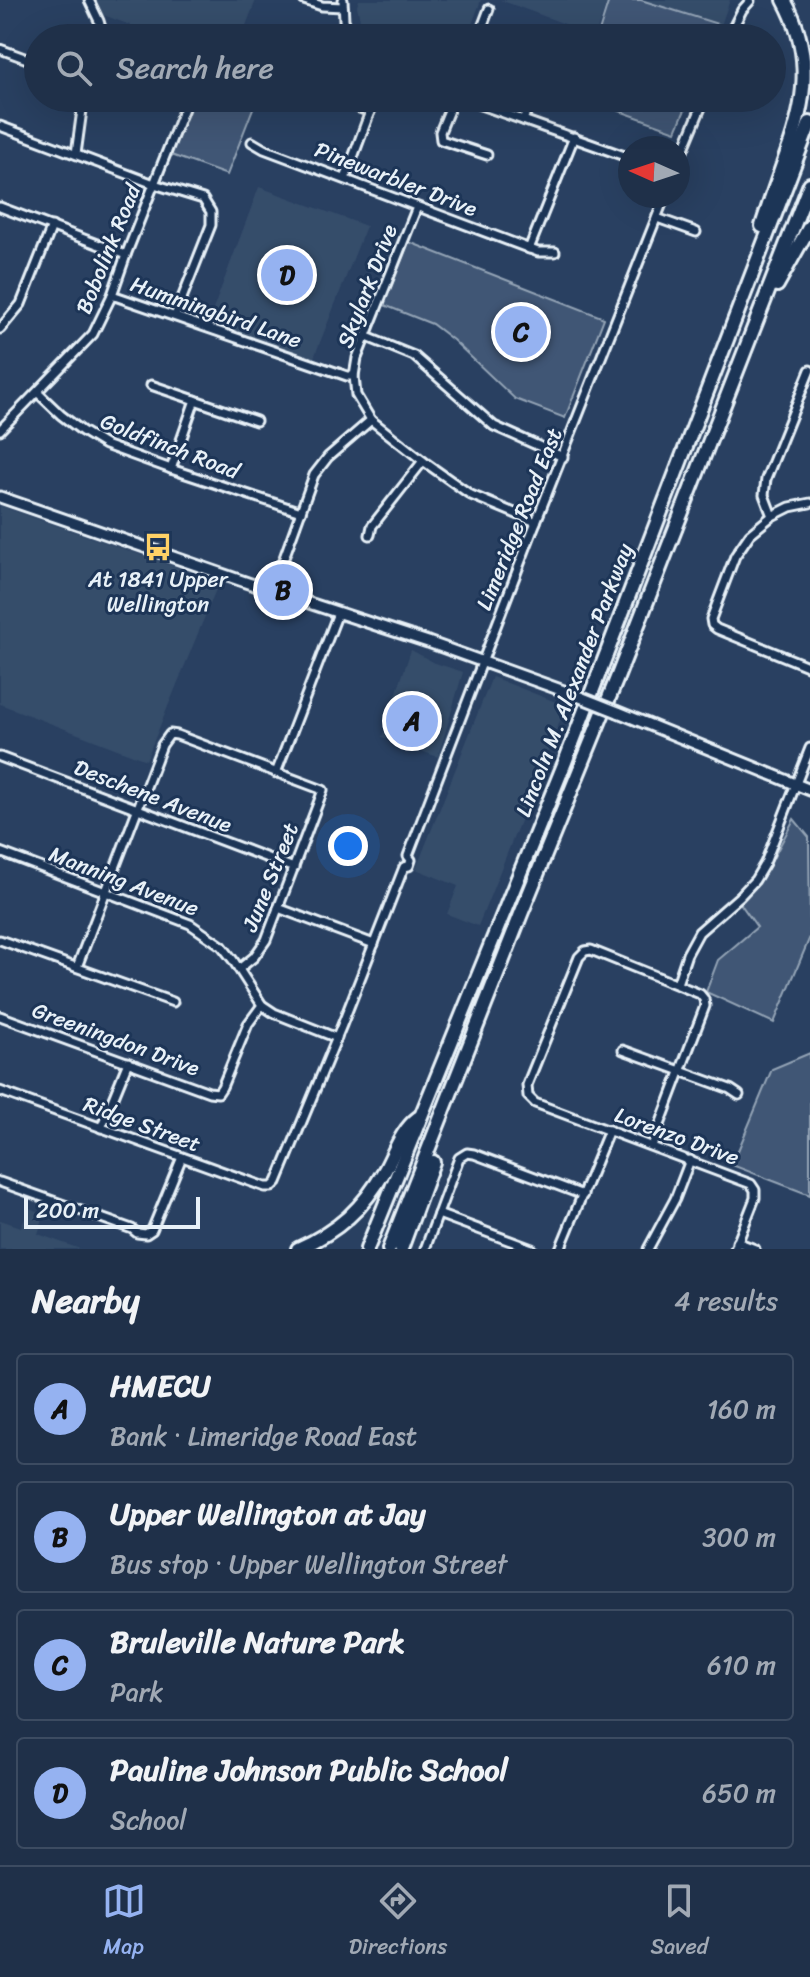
<!DOCTYPE html>
<meta charset="utf-8">
<style>
:root{--surface:#1f3049;--page:#273850;--text:#f1f3f6;--muted:#a1a9b4;--line:#3c4b61;--accent:#95b2f1}
body{margin:0;font-family:Sriracha,sans-serif;background:var(--page);color:var(--text)}
.compass{position:absolute;left:618px;top:136px;width:72px;height:72px;border-radius:50%;background:var(--surface);box-shadow:0 8px 32px #0002;rotate:273deg}
.scale{position:absolute;left:24px;bottom:20px;width:176px;box-sizing:border-box;padding-left:8px;border:4px solid #e8f1f8;border-top:0;font-size:22px;line-height:28px;white-space:nowrap;color:#e8f1f8;-webkit-text-stroke:6px #1d3557;paint-order:stroke}
.you{position:absolute;left:348px;top:846px;width:28px;height:28px;margin:-20px;border:6px solid #fff;border-radius:50%;background:#1a73e8;box-shadow:0 0 0 12px #1a73e833}
.badge{display:grid;place-items:center;width:52px;height:52px;border-radius:50%;background:var(--accent);color:#111;font-size:26px;font-weight:700}
.pin{position:absolute;translate:-50% -50%;border:4px solid #fff;box-shadow:0 2px 8px #0006}
.list{margin:0;padding:0;list-style:none}
h2{display:flex;justify-content:space-between;align-items:center;height:104px;margin:0;padding:0 32px;font-size:34px}
h2 small{font-size:26px;font-weight:400;color:var(--muted)}
.list li{display:grid;grid-template-columns:52px 1fr auto;gap:24px;align-items:center;box-sizing:border-box;height:112px;margin:0 16px 16px;padding:0 16px;border:2px solid var(--line);border-radius:8px}
.list b{display:block;font-size:30px;white-space:nowrap}
.list p{margin:0;font-size:26px;white-space:nowrap;color:var(--muted)}
.list em{font-size:26px;font-style:normal;color:var(--muted)}
.icon{flex:none;width:44px;height:44px;fill:none;stroke:currentColor;stroke-width:2;stroke-linecap:round;stroke-linejoin:round}
.map{position:relative;flex:none;width:810px;height:1249px;overflow:hidden}
.search{position:absolute;background:var(--surface);box-shadow:0 8px 32px #0002;left:24px;right:24px;top:24px;height:88px;display:flex;align-items:center;gap:20px;box-sizing:border-box;padding:0 28px;border-radius:44px;color:var(--muted);font-size:30px}
.sheet{height:616px;background:var(--surface)}
nav{display:flex;justify-content:space-around;align-items:center;box-sizing:border-box;height:112px;border-top:2px solid var(--line);background:var(--surface);font-size:22px;color:var(--muted)}
nav a{display:grid;justify-items:center;gap:4px}
nav .on{color:var(--accent)}
.map>svg:first-child{display:block}
.built{fill:#364d6b}
.green{fill:#415774;stroke:#94a4b6;stroke-width:2}
.lines{fill:none;stroke-linecap:round;stroke-linejoin:round}
.street-casing{stroke:#e8f1f8;stroke-width:13}
.secondary-casing{stroke:#e8f1f8;stroke-width:15}
.highway-casing{stroke:#e8f1f8;stroke-width:18}
.street{stroke:#1d3557;stroke-width:7}
.secondary{stroke:#1d3557;stroke-width:9}
.highway{stroke:#1d3557;stroke-width:12}
.secondary-bridge-casing{stroke:#e8f1f8;stroke-width:15;stroke-linecap:butt}
.secondary-bridge{stroke:#1d3557;stroke-width:9}
.labels{text-anchor:middle;dominant-baseline:central;stroke-width:6;stroke-linejoin:round;paint-order:stroke}
.street-label{font-size:22px;fill:#e8f1f8;stroke:#1d3557}
.poi-label{font-size:22px;fill:#e8f1f8;stroke:#1d3557}
</style>
<div class="map">
<svg width="810" height="1249" viewBox="0 0 810 1249">
<rect width="100%" height="100%" fill="#294061"/>
<filter id="ink" filterUnits="userSpaceOnUse"><feTurbulence type="fractalNoise" baseFrequency=".0125" numOctaves="2"/><feDisplacementMap in="SourceGraphic" scale="16" xChannelSelector="R" yChannelSelector="G"/><feConvolveMatrix kernelMatrix="1 2 1 2 8 2 1 2 1" color-interpolation-filters="sRGB"/></filter>
<g filter="url(#ink)">
<!-- built -->
<g class="built">
<path d="M94,0H256L241,38H164L101,14Z"/>
<path d="M359,0H481L467,38H364L357,6Z"/>
<path d="M500,0H608L595,35Z"/>
<path d="M641,0H730L721,25Z"/>
<path d="M259,187L366,226L313,360L208,323Z"/>
<path d="M0,506L219,582L146,760L0,704Z"/>
<path d="M411,650L435,663L463,672L438,757L382,737Z"/>
<path d="M492,677L566,706L478,926L447,914L458,886L416,869Z"/>
<path d="M30,1208L44,1215L38,1234L80,1249H0V1220L21,1227Z"/>
</g>
<!-- green -->
<g class="green">
<path d="M609,0H641L721,25L715,38H597Z"/>
<path d="M193,98H257L227,175L171,155Z"/>
<path d="M583,98H690L676,131Z"/>
<path d="M409,242L604,318L565,418L515,399L453,340L432,324L384,305Z"/>
<path d="M794,819L809,837L810,937L774,1023L706,992L718,960L757,927L740,903L767,870Z"/>
<path d="M810,1053V1195L732,1165L772,1069Z"/>
</g>
<g class="lines">
<defs>
<g id="street">
<path d="M89,0L99,21L104,38"/>
<path d="M304,0L322,6L343,7"/>
<path d="M343,0L344,20L352,38"/>
<path d="M478,38L489,9"/>
<path d="M555,38L556,35"/>
<path d="M728,38L742,10L750,1"/>
<path d="M0,49L38,63"/>
<path d="M332,98L370,112"/>
<path d="M454,98L440,132L441,140L487,155"/>
<path d="M461,98L630,158"/>
<path d="M523,120L532,98"/>
<path d="M0,126L154,184L203,199L211,212V225L175,316"/>
<path d="M252,142L264,149L538,252H555"/>
<path d="M76,154L82,110L85,98"/>
<path d="M678,163L705,98"/>
<path d="M345,179L375,98"/>
<path d="M0,207L126,255"/>
<path d="M417,207L357,358L354,376L356,395L371,420L423,461L471,495L536,522"/>
<path d="M657,218L696,232"/>
<path d="M529,249L574,137"/>
<path d="M112,295L347,376H354"/>
<path d="M0,329L21,304L52,226"/>
<path d="M367,337L414,356L494,426L563,457"/>
<path d="M810,370L766,479L764,495L772,516L750,534L735,556L711,619L712,625L717,629L810,667"/>
<path d="M151,385L256,421"/>
<path d="M38,393L61,415L82,431L105,445L171,469L301,512"/>
<path d="M0,430L93,334L112,295L126,255L188,98"/>
<path d="M171,469L195,400"/>
<path d="M772,516L790,507L810,503"/>
<path d="M370,535L372,526L423,461"/>
<path d="M272,591L314,475L328,457L371,420"/>
<path d="M0,757L294,868"/>
<path d="M276,773L338,613"/>
<path d="M0,852L190,924L222,946L233,960L262,1005L274,1013L337,1038"/>
<path d="M278,908L374,944"/>
<path d="M0,940L173,1002"/>
<path d="M77,967L162,745L170,734L177,735L323,790L266,940L254,957L239,969"/>
<path d="M677,984L687,954L699,932L740,896L755,880L765,863L810,748"/>
<path d="M0,1016L209,1092L218,1093L222,1087L248,1024L262,1005"/>
<path d="M623,1050L730,1089L739,1095"/>
<path d="M0,1091L265,1187H272L277,1182L342,1025L404,867L409,866L411,860L408,856L532,532L665,196"/>
<path d="M101,1128L128,1062"/>
<path d="M652,1146L705,1006L704,999L700,994L591,950L585,951L579,957L527,1085L528,1096L535,1103L751,1184L755,1190V1198L735,1249"/>
<path d="M0,1182L132,1229L137,1233L146,1234L152,1230L182,1157"/>
<path d="M438,1214L532,1249"/>
<path d="M737,1242L755,1249"/>
<path d="M425,1249L459,1158L467,1153L474,1154L583,1195"/>
<path d="M560,1249L609,1130"/>
<path d="M648,1249L675,1199L690,1160"/>
</g>
<g id="secondary">
<path d="M0,497L248,583L428,642L575,695"/>
<path d="M618,712L810,790"/>
</g>
<g id="highway">
<path d="M762,226C771,198 781,170 791,142C808,91 810,47 784,0"/>
<path d="M777,285L810,226"/>
<path d="M298,1249C338,1231 363,1209 385,1170C395,1152 401,1131 418,1118"/>
<path d="M367,1249L565,762L810,123"/>
<path d="M389,1249L521,914L617,678L810,184"/>
<path d="M401,1249L433,1162"/>
</g>
</defs>
<!-- street casing -->
<use href="#street" class="street-casing"/>
<!-- secondary casing -->
<use href="#secondary" class="secondary-casing"/>
<!-- highway casing -->
<use href="#highway" class="highway-casing"/>
<!-- street -->
<use href="#street" class="street"/>
<!-- secondary -->
<use href="#secondary" class="secondary"/>
<!-- highway -->
<use href="#highway" class="highway"/>
<defs>
<path id="secondary-bridge" d="M575,695L618,712"/>
</defs>
<!-- secondary-bridge casing -->
<use href="#secondary-bridge" class="secondary-bridge-casing"/>
<!-- secondary-bridge -->
<use href="#secondary-bridge" class="secondary-bridge"/>
</g>
</g>
<!-- icons -->
<defs>
<symbol id="bus-bare" viewBox="-9 -9 18 18"><path d="M-5-6H5V4H4V6H2V4H-2V6H-4V4H-5ZM-3.5-4V0h7V-4ZM-3.5 1.2v1.5H-2V1.2ZM2 1.2v1.5H3.5V1.2Z" fill="#ffd166" stroke="#1d3557" stroke-width="2.5" paint-order="stroke"/></symbol>
</defs>
<g fill-rule="evenodd">
<use href="#bus-bare" x="138" y="527" width="40" height="40"/>
</g>
<g class="labels">
<!-- street labels -->
<g class="street-label">
<text transform="translate(396 179) rotate(21)">Pinewarbler Drive</text>
<text transform="translate(108 249) rotate(-68)">Bobolink Road</text>
<text transform="translate(367 286) rotate(-69)">Skylark Drive</text>
<text transform="translate(216 312) rotate(19)">Hummingbird Lane</text>
<text transform="translate(170 446) rotate(21)">Goldfinch Road</text>
<text transform="translate(519 519) rotate(-68)">Limeridge Road East</text>
<text transform="translate(574 680) rotate(-69)">Lincoln M. Alexander Parkway</text>
<text transform="translate(153 796) rotate(21)">Deschene Avenue</text>
<text transform="translate(270 877) rotate(-68)">June Street</text>
<text transform="translate(124 881) rotate(21)">Manning Avenue</text>
<text transform="translate(116 1039) rotate(20)">Greeningdon Drive</text>
<text transform="translate(142 1124) rotate(20)">Ridge Street</text>
<text transform="translate(677 1136) rotate(20)">Lorenzo Drive</text>
</g>
<!-- poi labels -->
<g class="poi-label">
<text x="158" y="579">At 1841 Upper<tspan x="158" dy="25">Wellington</tspan></text>
</g>
</g>
</svg>
<svg class="compass" viewBox="-18 -18 36 36"><path d="M0-13l5 13h-10z" fill="#e53935"/><path d="M0 13l5-13h-10z" fill="#a1a9b4"/></svg>
<div class="scale">200 m</div>
<div class="you"></div>
<div class="pin badge" style="left:412px;top:721px">A</div>
<div class="pin badge" style="left:283px;top:590px">B</div>
<div class="pin badge" style="left:521px;top:332px">C</div>
<div class="pin badge" style="left:287px;top:275px">D</div>
<div class="search"><svg class="icon" aria-label="search" viewBox="0 0 24 24"><circle cx="10" cy="10" r="6"/><path d="M15 15l6 6"/></svg>Search here</div>
</div>
<section class="sheet">
<h2>Nearby<small>4 results</small></h2>
<ul class="list">
<li><span class="badge">A</span><div><b>HMECU</b><p>Bank · Limeridge Road East</p></div><em>160 m</em></li>
<li><span class="badge">B</span><div><b>Upper Wellington at Jay</b><p>Bus stop · Upper Wellington Street</p></div><em>300 m</em></li>
<li><span class="badge">C</span><div><b>Bruleville Nature Park</b><p>Park</p></div><em>610 m</em></li>
<li><span class="badge">D</span><div><b>Pauline Johnson Public School</b><p>School</p></div><em>650 m</em></li>
</ul>
</section>
<nav>
<a class="on"><svg class="icon" aria-label="map" viewBox="0 0 24 24"><path d="M3 6l6-2 6 2 6-2v14l-6 2-6-2-6 2zM9 4v14M15 6v14"/></svg>Map</a>
<a><svg class="icon" aria-label="directions" viewBox="0 0 24 24"><path d="M12 3l9 9-9 9-9-9zM9 14v-3h6M13 9l2 2-2 2"/></svg>Directions</a>
<a><svg class="icon" aria-label="saved" viewBox="0 0 24 24"><path d="M7 4h10v16l-5-4-5 4z"/></svg>Saved</a>
</nav>
